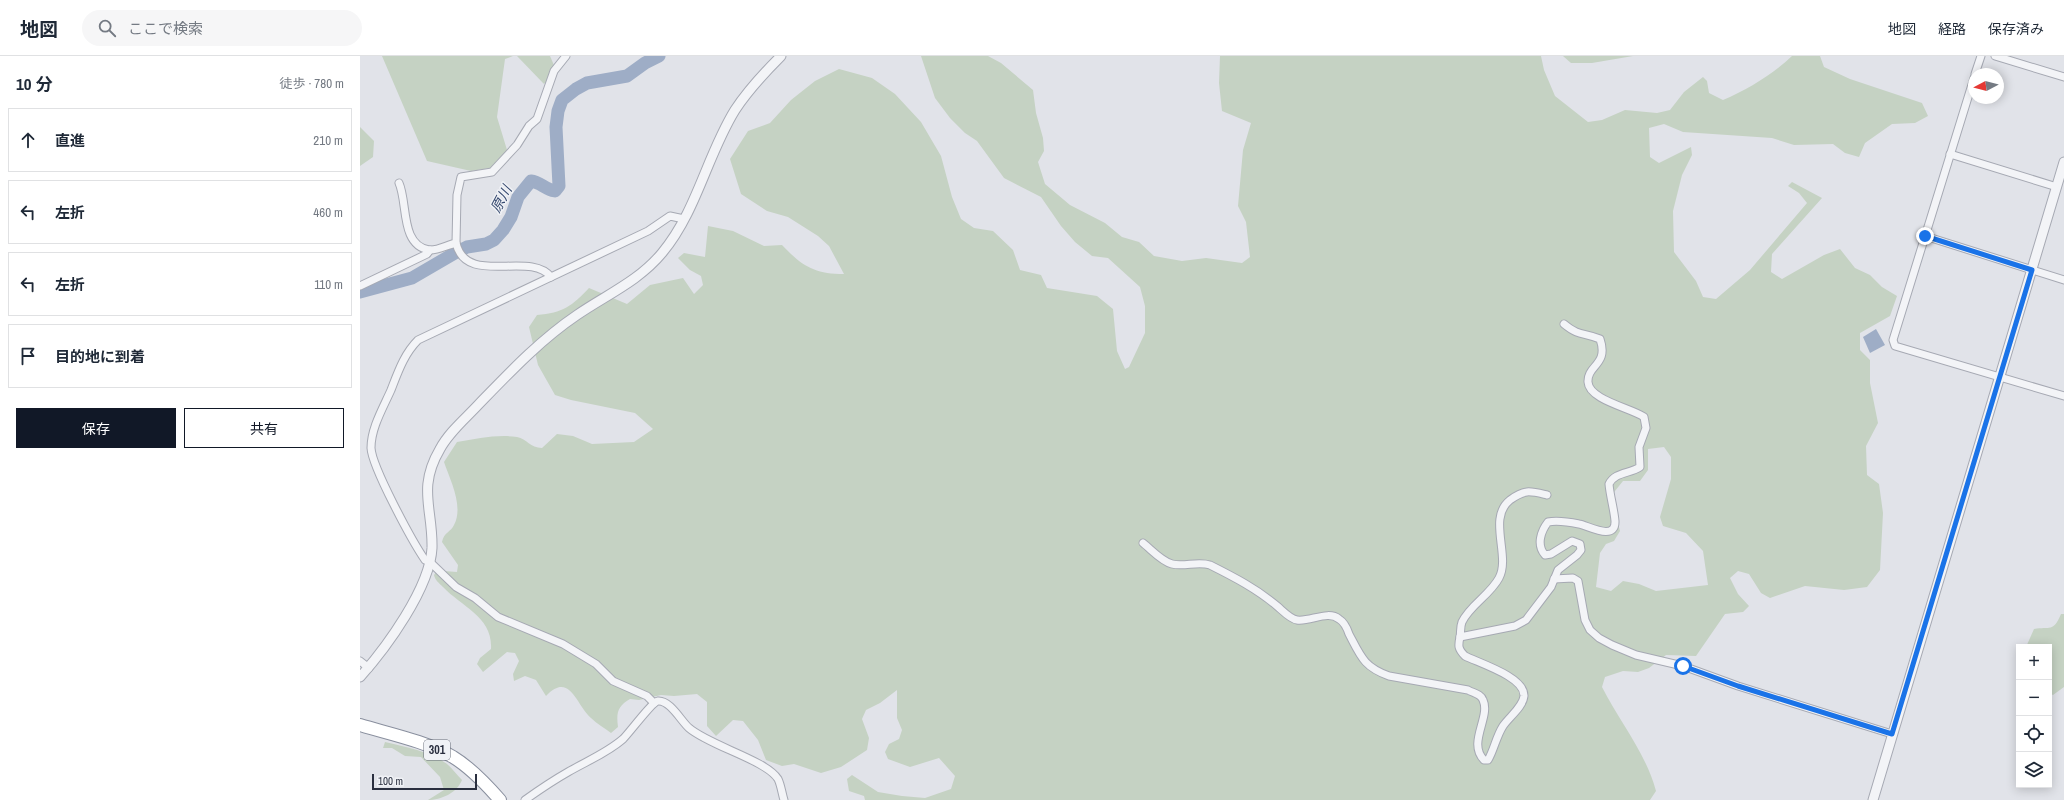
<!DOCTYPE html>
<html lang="ja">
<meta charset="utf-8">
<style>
:root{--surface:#fff;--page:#f6f6f7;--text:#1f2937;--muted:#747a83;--line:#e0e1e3;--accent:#111827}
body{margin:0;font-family:"Archivo Narrow","Noto Sans JP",sans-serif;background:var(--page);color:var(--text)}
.controls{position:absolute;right:12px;bottom:12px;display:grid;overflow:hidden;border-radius:0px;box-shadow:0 2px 10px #0003}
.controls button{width:36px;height:36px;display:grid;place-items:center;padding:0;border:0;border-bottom:1px solid var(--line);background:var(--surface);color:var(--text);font:20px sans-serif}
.compass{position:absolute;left:1608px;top:12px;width:36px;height:36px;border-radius:50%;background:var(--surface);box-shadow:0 2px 10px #0003;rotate:263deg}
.scale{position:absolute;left:12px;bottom:10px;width:105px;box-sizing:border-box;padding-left:4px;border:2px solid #2a2f3f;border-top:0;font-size:11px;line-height:14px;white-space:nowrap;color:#2a2f3f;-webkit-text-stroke:3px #f0f2f6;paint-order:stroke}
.stop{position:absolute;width:12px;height:12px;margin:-9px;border:3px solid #1a73e8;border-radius:50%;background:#fff}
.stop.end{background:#1a73e8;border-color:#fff;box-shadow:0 1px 4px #0008}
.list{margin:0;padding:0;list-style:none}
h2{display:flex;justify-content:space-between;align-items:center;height:52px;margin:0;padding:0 16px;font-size:17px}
h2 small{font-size:13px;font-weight:400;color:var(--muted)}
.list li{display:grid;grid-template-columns:26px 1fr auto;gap:12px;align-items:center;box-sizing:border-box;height:64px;margin:0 8px 8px;padding:0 8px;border:1px solid var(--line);border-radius:0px}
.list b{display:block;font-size:15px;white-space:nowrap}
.list em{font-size:13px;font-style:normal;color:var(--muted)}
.actions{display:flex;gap:8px;padding:12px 16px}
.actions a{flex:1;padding:9px 0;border:1px solid var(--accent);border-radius:0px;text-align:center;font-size:14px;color:var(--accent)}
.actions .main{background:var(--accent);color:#fff}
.icon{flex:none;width:22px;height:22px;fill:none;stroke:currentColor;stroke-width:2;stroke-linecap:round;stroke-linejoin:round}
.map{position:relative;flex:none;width:1704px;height:744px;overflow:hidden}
header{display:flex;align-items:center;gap:24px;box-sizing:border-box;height:56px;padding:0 20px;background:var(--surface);border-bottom:1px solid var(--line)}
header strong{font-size:19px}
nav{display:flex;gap:22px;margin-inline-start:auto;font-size:14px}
.search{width:280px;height:36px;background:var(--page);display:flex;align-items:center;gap:10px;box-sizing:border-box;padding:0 14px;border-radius:22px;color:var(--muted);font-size:15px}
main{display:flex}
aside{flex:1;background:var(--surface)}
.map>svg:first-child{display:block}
.green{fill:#c5d2c3;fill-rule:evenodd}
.water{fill:#9eadc6}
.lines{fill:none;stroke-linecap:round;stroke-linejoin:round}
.river{stroke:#9eadc6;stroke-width:13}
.minor-casing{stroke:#a6a9b3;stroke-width:9}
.tertiary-casing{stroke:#a6a9b3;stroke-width:11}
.trunk-casing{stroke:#898f9e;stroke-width:14}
.minor{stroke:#f3f4f7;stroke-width:7}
.tertiary{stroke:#f3f4f7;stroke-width:9}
.trunk{stroke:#fff;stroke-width:12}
.route{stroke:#1a73e8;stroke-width:5}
.labels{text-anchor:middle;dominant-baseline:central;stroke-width:3;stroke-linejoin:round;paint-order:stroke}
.shield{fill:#f0f2f6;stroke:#656a76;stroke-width:1}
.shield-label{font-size:12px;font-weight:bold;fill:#2a2f3f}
.water-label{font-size:14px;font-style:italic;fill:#374a70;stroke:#f0f2f6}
</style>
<header>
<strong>地図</strong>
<div class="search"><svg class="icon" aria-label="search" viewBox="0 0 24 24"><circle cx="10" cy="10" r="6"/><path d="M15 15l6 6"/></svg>ここで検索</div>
<nav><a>地図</a><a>経路</a><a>保存済み</a></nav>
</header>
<main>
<aside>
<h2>10 分<small>徒歩 · 780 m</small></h2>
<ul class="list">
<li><svg class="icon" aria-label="ahead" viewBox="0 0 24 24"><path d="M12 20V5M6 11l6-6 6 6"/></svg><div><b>直進</b></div><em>210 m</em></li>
<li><svg class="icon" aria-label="left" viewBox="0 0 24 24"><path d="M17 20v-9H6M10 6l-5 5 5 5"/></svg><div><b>左折</b></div><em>460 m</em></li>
<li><svg class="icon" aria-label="left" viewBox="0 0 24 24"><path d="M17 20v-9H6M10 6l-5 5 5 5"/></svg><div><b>左折</b></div><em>110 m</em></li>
<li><svg class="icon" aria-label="arrive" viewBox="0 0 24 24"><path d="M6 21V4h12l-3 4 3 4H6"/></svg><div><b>目的地に到着</b></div></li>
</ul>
<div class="actions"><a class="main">保存</a><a>共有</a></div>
</aside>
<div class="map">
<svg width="1704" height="744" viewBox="0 0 1704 744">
<rect width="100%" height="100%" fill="#e1e3e9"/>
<!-- green -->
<g class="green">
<path d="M22,0H153L145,3L137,61L147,94L130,112L111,115L67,105Z"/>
<path d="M157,0H190L196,14L184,28Z"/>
<path d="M561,0H628L641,7L673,34L676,57L683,82L684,95L678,106L685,128L710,149L745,167L762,181L779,186L794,200L822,205L846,202L882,207L890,201L886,166L878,150L883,94L891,67L862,55L859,27L860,0H1181L1184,14L1195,40L1228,66L1242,64L1265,54L1297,57L1310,54L1324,36L1343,21L1347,25L1349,37L1363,44C1388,33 1412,19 1432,0H1460L1464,11L1490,23L1562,47L1568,60L1555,67L1532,68L1505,87L1499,101L1485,97L1473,88L1434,89L1412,82L1323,76L1304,68L1289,72L1290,101L1299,107L1331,91L1332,99L1322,119L1313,155L1314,196L1336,225L1343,241L1356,243L1390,214L1447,147L1439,137L1428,130L1432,126L1462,142L1412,198L1411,216L1422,223L1464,199L1480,193L1495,212L1510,219L1522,231L1537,240L1530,260L1500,277V294L1510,304V327L1518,367L1506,390L1507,419L1519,428L1523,457L1520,514L1507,531L1484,534L1445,530L1410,542L1401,537L1389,518L1378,515L1370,522L1378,538L1389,550L1383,556L1365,558L1336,600L1306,599L1289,612L1278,616L1263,615L1245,621L1242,631C1259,665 1286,697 1296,735L1290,744H505L504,740L489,735L487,723L492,719L518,736L542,740L565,742L591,733L595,720L579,702L550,711L528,703L525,696L529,688L539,683L542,674L537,662V634L520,647L506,654L502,663L509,682L507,694L481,711L461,717L434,708L422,710L406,704L398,684L383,665L373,664L356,680L347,670V646L337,638L314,640L301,639L279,644L270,643C258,650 256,656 258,671L251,677C245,672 237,668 231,662C216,649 210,615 186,640L176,624L165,620L154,625L153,618L159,605L155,597L147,596L123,616L117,608L120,602L131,593C133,561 102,551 83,531C79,527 75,524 74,519L78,513L84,515L97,516L98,509L82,486C84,476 91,476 94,469C104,450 90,424 84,406L97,386C117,383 137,378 157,381C167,383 170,392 182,392L197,378L213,380L232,388L274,386L293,373L275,357L211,344L195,339L178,309L169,271L177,259C203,257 212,250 229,232L267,248L290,229L323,222L334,238L343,229L341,220L330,214L318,202L324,197L345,201L348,170L373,175L404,190L422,189C442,210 454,218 484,218L469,190L458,180L428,161L407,155L381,138L370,103L388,75L410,67L431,44L455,25L479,13L512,22L535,38L561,66L581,100L592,141L601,163L614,172L633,175L653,194L660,214L681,219L687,232L737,240L753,253L757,295L765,313L769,311L785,277V250L780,231L748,202L732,200L715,186L701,170L681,141L644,122L617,85L605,77L590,62L575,42ZM1304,391L1311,401V423L1300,461L1303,470L1326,477L1343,495L1348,529L1296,535L1279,528L1263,525L1251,535L1236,531L1240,497L1246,488L1254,485L1260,475L1251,440L1263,425H1280L1288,414V393Z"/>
<path d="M1203,0H1273L1232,7H1211Z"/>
<path d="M0,71L14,85L13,101L0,110Z"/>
<path d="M1701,558H1704V631L1693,639L1689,637V591H1666L1674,573C1690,570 1693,577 1701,558Z"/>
<path d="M25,686C45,691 70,695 87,708C92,712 97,719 102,724C97,737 81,744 68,744L84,734L80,721L61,701L45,700L32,692H23Z"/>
</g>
<!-- water -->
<path class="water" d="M1516,273L1525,289L1510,297L1503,281Z"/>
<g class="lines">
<!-- river -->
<path class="river" d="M0,236L52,222L95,197L107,191L126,188L134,184L143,174L151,161L158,141L171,125C180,126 185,133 195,135L199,130L196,71L198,55L202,44L216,33L227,27L267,20L285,7L299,0"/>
<defs>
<g id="minor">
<path d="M1635,0L1704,21"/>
<path d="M1615,18L1621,0"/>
<path d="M1614,22L1533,284L1535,290L1704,340"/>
<path d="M1590,98L1697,131"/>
<path d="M39,127C48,147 40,189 69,194C77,195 87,189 96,187L97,139L101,121L132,116L157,89L169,70L177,63L194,15L206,0"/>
<path d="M1565,180L1704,224"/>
<path d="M96,187C106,231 170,194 191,221"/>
<path d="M0,230L67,198L70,194"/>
<path d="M783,487C792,494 801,505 812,508C824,511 838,505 850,509C874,521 897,533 917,550C923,555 930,563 937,564C950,566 968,554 979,563C984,566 987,572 989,578C1001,601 1004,611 1029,620L1108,634C1113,637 1121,638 1123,644C1131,661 1107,687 1124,704H1128C1134,694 1136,681 1143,670C1149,661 1163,651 1164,640C1165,621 1119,607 1105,600C1098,593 1098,590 1100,581C1101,576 1100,571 1102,566C1110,549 1130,539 1139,522C1151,500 1127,462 1150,444C1165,433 1170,435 1187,439"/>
<path d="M1194,523L1213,522L1218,525L1225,564L1230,574L1239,582L1252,589L1276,599L1323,610L1378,630L1532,678"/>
<path d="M1100,581L1155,570L1166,564L1191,531L1198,514L1217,499L1221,494L1220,488L1212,485L1191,498L1185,499C1176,489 1181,475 1188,466C1198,464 1209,466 1219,468C1227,469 1256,486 1255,465C1254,453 1250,440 1249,428C1255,416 1269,418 1280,411L1279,391L1286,372L1284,361C1271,352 1229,344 1228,326C1227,309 1249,309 1240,283C1223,276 1220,281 1204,268"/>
<path d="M0,605L9,612"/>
<path d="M294,647L287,640L253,625L236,608L203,588L138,561L115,542L96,531L70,506L65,504C52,485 12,411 11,392C11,372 23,352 31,334C38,316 44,298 58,284L288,175L310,160L324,163"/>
<path d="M165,744C179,734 194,724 208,716C227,705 247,697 263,683C270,676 292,646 298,645C310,644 321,665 329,672C350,690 406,704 418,723C421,729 422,738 424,744"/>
</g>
<g id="tertiary">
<path d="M0,621C26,592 70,532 72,492C73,453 57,432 80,393C89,376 105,363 118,349C149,317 180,284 217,259C246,239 279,225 302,197C337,155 347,99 375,54C388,34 405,16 421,0"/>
<path d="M1513,744L1704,106"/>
</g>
<path id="trunk" d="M0,669C30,678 65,685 93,701C111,712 126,728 140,744"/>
</defs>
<!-- minor casing -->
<use href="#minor" class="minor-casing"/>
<!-- tertiary casing -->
<use href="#tertiary" class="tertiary-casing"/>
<!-- trunk casing -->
<use href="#trunk" class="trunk-casing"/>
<!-- minor -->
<use href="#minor" class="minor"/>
<!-- tertiary -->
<use href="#tertiary" class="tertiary"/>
<!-- trunk -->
<use href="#trunk" class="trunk"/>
</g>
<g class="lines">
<!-- route -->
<path class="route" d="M1323,610L1378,630L1532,678L1672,214L1565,180"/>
</g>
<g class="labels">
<!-- shield labels -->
<rect class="shield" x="64" y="684" width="26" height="20" rx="3"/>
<g class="shield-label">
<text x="77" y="694">301</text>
</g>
<!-- water labels -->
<g class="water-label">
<text transform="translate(141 143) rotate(-62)">原川</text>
</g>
</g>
</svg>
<div class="controls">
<button>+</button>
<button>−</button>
<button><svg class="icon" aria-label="locate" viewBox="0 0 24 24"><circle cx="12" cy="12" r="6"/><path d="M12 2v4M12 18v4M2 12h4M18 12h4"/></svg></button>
<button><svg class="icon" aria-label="layers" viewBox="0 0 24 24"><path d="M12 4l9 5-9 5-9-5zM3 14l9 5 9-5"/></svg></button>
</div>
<svg class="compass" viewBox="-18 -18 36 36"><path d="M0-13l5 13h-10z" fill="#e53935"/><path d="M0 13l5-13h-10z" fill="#747a83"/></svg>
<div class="scale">100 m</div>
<div class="stop" style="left:1323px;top:610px"></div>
<div class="stop end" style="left:1565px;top:180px"></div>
</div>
</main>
